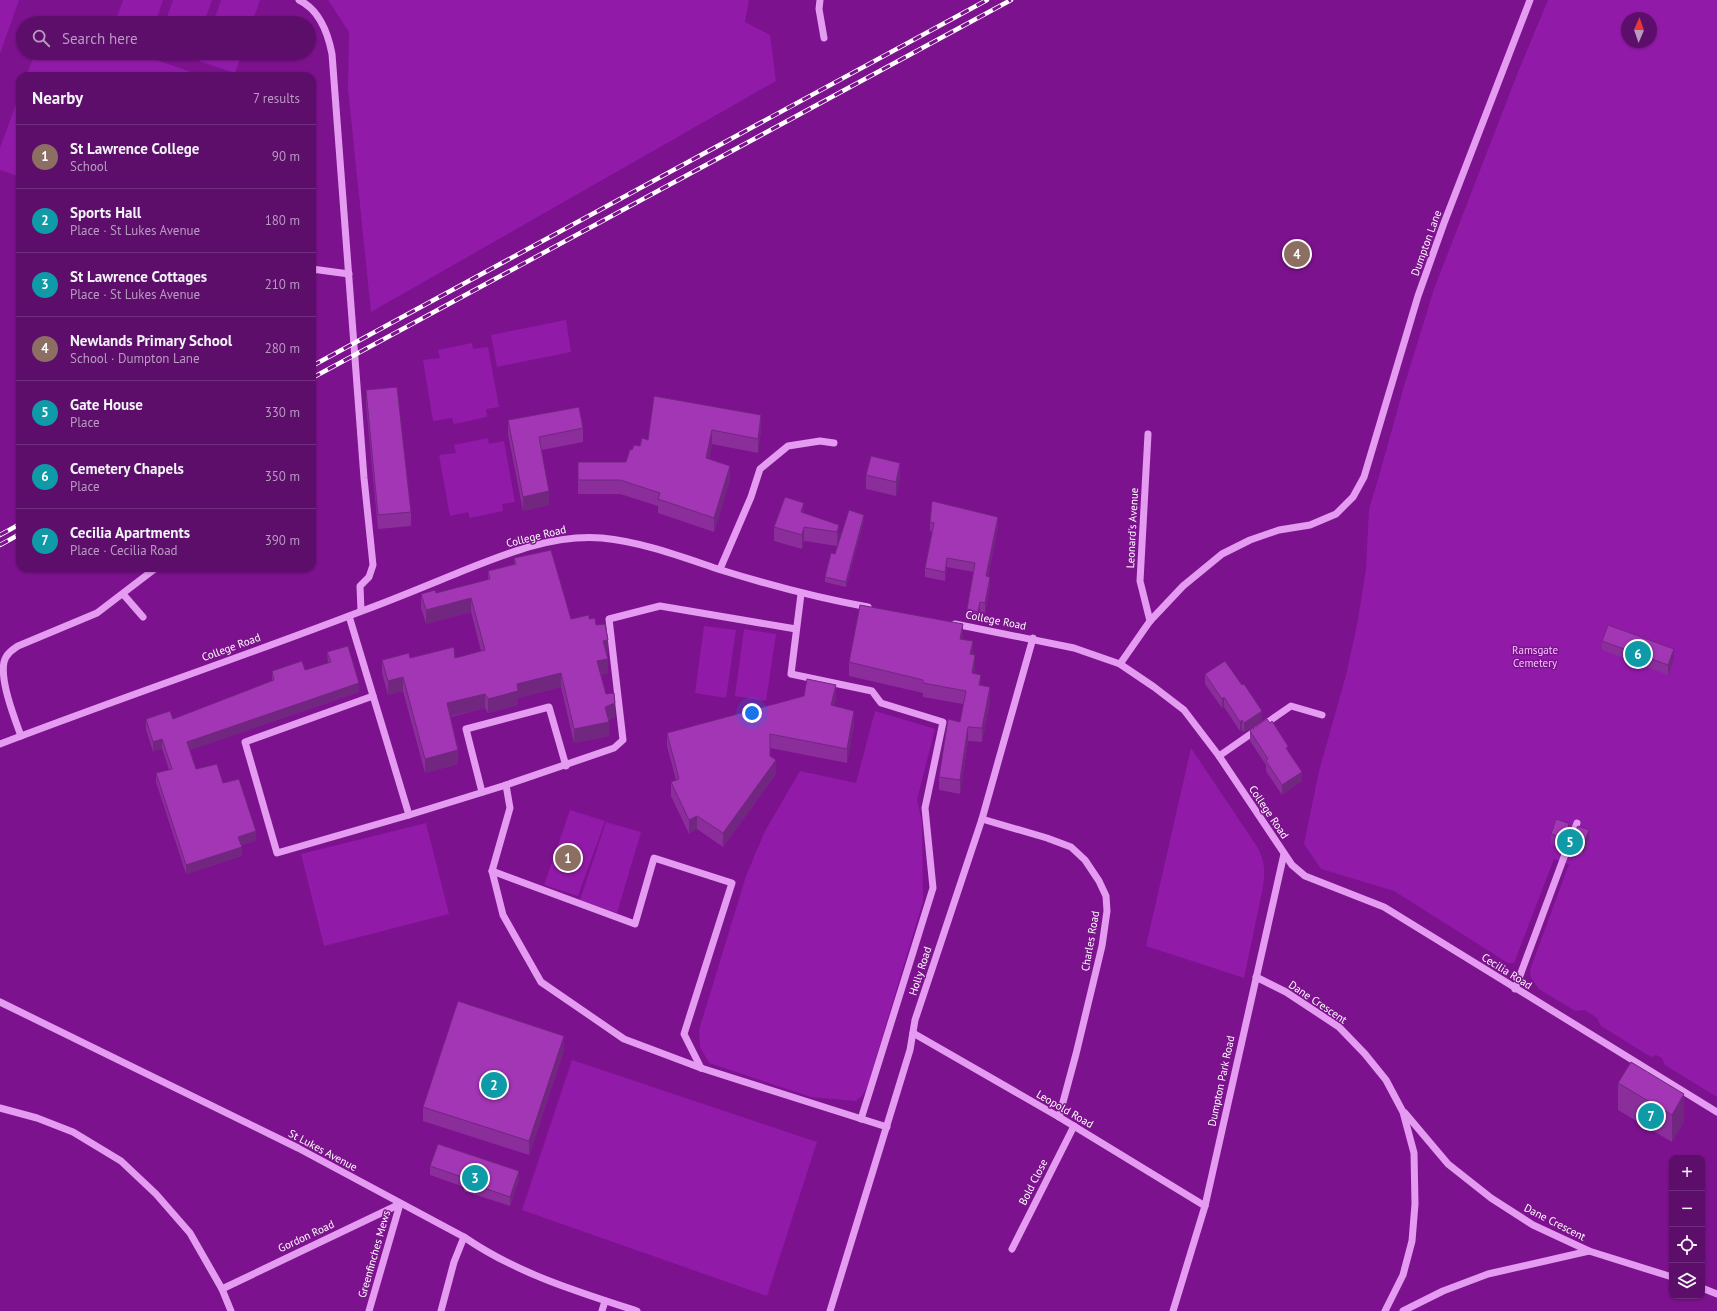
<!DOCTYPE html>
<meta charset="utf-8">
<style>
:root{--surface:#5d0e6a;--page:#661c72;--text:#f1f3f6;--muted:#b99cc1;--line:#722e7e;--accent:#e69b98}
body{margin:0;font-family:"PT Sans",sans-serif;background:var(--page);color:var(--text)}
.controls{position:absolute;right:12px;bottom:12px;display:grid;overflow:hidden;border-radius:8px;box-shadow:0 1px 3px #0004}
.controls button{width:36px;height:36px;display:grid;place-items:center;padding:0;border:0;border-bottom:1px solid var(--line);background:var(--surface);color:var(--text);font:20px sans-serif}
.compass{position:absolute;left:1621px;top:12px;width:36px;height:36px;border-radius:50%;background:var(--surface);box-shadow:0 1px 3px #0004;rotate:2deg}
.you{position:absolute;left:752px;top:713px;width:14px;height:14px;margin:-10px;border:3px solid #fff;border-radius:50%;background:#1a73e8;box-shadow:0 0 0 6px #1a73e833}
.badge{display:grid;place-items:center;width:26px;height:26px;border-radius:50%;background:var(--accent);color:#fff;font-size:13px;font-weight:700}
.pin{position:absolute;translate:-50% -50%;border:2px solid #fff;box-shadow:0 1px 4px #0006}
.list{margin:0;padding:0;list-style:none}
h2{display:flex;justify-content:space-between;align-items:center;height:52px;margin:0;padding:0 16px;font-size:17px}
h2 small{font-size:13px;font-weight:400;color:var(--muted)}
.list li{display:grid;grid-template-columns:26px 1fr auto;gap:12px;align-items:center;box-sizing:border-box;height:64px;padding:0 16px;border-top:1px solid var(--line)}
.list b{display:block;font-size:15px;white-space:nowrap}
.list p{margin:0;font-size:13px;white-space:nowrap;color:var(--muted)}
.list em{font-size:13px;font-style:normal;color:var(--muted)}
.icon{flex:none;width:22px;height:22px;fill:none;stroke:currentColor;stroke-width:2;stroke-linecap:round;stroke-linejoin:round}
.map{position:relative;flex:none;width:1717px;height:1311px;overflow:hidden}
.search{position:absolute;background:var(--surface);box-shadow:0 1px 3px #0004;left:16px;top:16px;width:300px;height:44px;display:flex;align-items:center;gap:10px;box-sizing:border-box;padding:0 14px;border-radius:22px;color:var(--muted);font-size:15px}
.panel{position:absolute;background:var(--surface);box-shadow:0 1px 3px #0004;left:16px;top:72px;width:300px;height:500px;border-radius:12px}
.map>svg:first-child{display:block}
.green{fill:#921aa8;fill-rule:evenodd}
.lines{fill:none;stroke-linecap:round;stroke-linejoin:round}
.minor{stroke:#e49bf1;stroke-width:7}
.rail-casing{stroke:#fff;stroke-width:4.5}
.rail{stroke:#7c128d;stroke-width:3;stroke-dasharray:9;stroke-linecap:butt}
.wall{fill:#8b2e9c}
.shaded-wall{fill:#71267f}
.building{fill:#a236b5;stroke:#71267f}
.labels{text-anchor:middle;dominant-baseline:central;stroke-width:3;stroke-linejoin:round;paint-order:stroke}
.street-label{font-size:11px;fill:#fff;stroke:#7c128d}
.park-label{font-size:11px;fill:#f3c2fc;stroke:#7c128d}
</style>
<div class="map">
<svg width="1717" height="1311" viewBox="0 0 1717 1311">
<rect width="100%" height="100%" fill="#7c128d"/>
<!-- green -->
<g class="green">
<path d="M0,0H19L0,54Z"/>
<path d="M123,0H163L155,23H115Z"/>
<path d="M173,0H212L204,23H165Z"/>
<path d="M221,0H260L252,23H213Z"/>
<path d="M328,0H749L745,22L770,35L776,81L371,312L348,89L349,32Z"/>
<path d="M1548,0H1717V1097L1665,1065L1662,1058L1656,1055L1651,1057L1601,1026L1597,1018L1585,1010L1575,1011L1539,989L1531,978L1530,970L1569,864L1554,859L1514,963H1508L1394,891L1321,869L1304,844L1319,771L1346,675L1357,625L1366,569L1369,509L1379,476L1404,386L1434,289L1518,72ZM1627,18H1651V42H1627Z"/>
<path d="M35,53H137L202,76H26Z"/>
<path d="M202,53H242L235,73L199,61Z"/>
<path d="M20,93V177L0,170V148Z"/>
<path d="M566,320L571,352L497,367L491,335Z"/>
<path d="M472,343L473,349L488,347L499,407L486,409L487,417L454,424L452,418L433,421L423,360L440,358L438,350Z"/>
<path d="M488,438L489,444L504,441L515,502L502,504L503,511L470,518L468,512L450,516L439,455L456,453L454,445Z"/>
<path d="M704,626L736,630L726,698L695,693Z"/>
<path d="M744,629L776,634L766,701L735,696Z"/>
<path d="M875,711L935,729L917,800L922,822L923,901L867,1088L862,1096L856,1101L811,1097L709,1063L700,1047L699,1030L746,876L765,831L800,771L856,783Z"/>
<path d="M1191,748L1258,848C1265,863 1265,871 1263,887L1244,978L1146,946Z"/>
<path d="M570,810L605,821L578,896L544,885Z"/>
<path d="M606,822L641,832L617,913L580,900Z"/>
<path d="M426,823L449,914L324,946L301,854Z"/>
<path d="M572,1060L817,1142L767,1296L522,1210Z"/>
</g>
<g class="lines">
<!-- minor -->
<g class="minor">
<path d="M299,0C320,10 328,33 332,54L364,478L373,565L369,577L360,586L361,611"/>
<path d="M820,0L819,9L824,38"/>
<path d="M312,269L349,274"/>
<path d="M1148,434L1140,581L1150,621"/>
<path d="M720,569L751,497L760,469L788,446L820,441L834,443"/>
<path d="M123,594L143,617"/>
<path d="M801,594L791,674L872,691L881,703L943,722L925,808L933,888L861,1119"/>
<path d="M349,616L409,815"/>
<path d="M955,624L1074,648L1120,664L1154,687L1184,710L1219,756L1292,865L1305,876L1384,907L1717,1112"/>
<path d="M1120,664L1150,621L1183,586L1222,554L1250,540L1279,530L1310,525L1336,514L1353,497L1364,477L1418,296L1444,223L1530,0"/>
<path d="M373,696L245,742L277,853L409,815L506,785L614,748L623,740L609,619L660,606L796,629"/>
<path d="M21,736C14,717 0,681 4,662C6,654 12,650 18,646L97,613L156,568"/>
<path d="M0,744C120,698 242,657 362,611C395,599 428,585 460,572C505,554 553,534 602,538C643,542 682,557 721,570C769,585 818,598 868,607"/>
<path d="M1219,756L1291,706L1322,715"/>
<path d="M506,785L510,808L492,871L503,915L541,982L624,1039L701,1068L887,1127"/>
<path d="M482,792L466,729L549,707L566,766"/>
<path d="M982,819L1047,838L1071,847L1085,860L1099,881L1106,896L1107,911L1102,946L1076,1054L1059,1117"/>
<path d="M1573,834L1577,823"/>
<path d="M492,871L635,924L654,858L732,883L684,1034L701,1068"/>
<path d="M1256,977L1286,992L1339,1027L1365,1054L1386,1080L1403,1112L1414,1153L1415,1204L1412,1241L1403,1275L1385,1311"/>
<path d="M1515,989L1567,849"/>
<path d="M0,1002L298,1148L464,1237C516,1273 578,1292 637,1311"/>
<path d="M913,1033L1059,1117L1205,1206"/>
<path d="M0,1108L37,1118L73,1132L121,1161L156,1194L190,1233L222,1289L231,1311"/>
<path d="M1405,1113L1448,1164L1491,1198L1533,1225L1589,1251L1672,1277"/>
<path d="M1012,1249L1074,1126"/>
<path d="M1702,1288L1717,1294"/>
<path d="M222,1289L400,1204"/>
<path d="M369,1311L400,1204"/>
<path d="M441,1311L454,1262L464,1237"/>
<path d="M602,1311L605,1301"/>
<path d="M830,1311L910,1050L915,1020L982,819L1033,638"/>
<path d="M1173,1311L1205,1206L1284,854"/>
<path d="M1403,1311L1443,1291L1488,1274L1589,1251"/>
</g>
<defs>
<g id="rail">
<path d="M312,366L987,0"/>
<path d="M312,378L1011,0"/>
<path d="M0,535L20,524"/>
<path d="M0,545L20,534"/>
</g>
</defs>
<!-- rail casing -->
<use href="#rail" class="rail-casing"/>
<!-- rail -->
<use href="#rail" class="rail"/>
</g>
<!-- wall -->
<g class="wall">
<path d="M366,390L411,512V526L378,529L366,404Z"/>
<path d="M761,415V429L758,453L712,444L709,459L730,480L714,532L658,513V506L620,494H578V480L626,462L632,450L640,446L648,440Z"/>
<path d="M508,420L583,428V442L542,450L549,505L523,511L508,434Z"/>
<path d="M866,475L900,477L896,496L866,489Z"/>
<path d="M804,513L839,525V539L837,546L804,541L802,549L774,541V527Z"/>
<path d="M864,520L846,587L825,582V577L835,554Z"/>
<path d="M930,522L998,526L988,577L990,586L985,613L980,612L978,621L967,619V609L974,572L947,567L945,581L925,577V568L932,532L930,531Z"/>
<path d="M514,558L571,619H589L596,625L608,654H606L608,673L600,675L606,694L615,717L609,720V736L574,743L561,687L518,698V705L488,713L485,708L451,717L458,764L425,773L403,691L388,695L382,673V660L410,658H455L481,651L471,612L426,624L421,608V594L436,593L488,580V571L514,564Z"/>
<path d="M963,639L973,654L975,668L974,674L990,701L982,742L968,741L960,794L939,790V777L960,722L963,704L923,697V693L849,676V662Z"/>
<path d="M1602,641L1674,659L1668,675L1602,650Z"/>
<path d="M327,652L359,692L190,750L196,769L223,783L256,841L241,845L242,856L186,874L156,782V773L169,770L162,748L153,752L146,729V719H173L272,681V671L305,670L328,663Z"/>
<path d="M1205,674L1262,720L1244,732L1242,730L1240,731L1224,707L1222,708L1205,684Z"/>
<path d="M836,699L834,706L854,724L847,763L770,748V756L776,774L723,847L697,829L689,834L671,796V782L676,780L667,746V733Z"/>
<path d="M1250,731L1288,752L1302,781L1282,795L1266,771V765L1250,741Z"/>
<path d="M1569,828L1589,839L1583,855L1572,851L1571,846L1568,844L1564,845L1562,848L1551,844V834Z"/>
<path d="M564,1050L529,1155L423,1121V1107Z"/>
<path d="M1618,1083L1684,1121L1672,1142L1618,1110Z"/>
<path d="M430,1166L519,1180L510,1206L464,1191V1187L430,1175Z"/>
</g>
<!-- shaded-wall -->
<g class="shaded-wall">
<path d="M761,415V429L758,453V439Z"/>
<path d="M712,430V444L706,472V458Z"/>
<path d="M900,463V477L896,496V482Z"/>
<path d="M730,466V480L714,532V518Z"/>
<path d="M549,491V505L523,511V497Z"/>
<path d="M804,503V517L801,512Z"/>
<path d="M864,515V520L846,587V582Z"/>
<path d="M998,517V526L986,586V576Z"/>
<path d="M839,525V539L837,546V532Z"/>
<path d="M804,527V541L802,549V535Z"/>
<path d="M947,558V567L945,581V572Z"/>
<path d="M990,577V586L985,613V603Z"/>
<path d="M471,598V612L426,624V610Z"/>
<path d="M980,602V612L978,621V612Z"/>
<path d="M963,624V638L960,653V639Z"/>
<path d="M608,640V654L603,655V641Z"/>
<path d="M973,641V655L970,654Z"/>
<path d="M1674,649V659L1668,675V665Z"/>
<path d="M975,655V668L972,687V673Z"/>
<path d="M608,659V673L597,675V661Z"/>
<path d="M561,673V687L518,698V705L488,713V699L517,684Z"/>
<path d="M981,675V689L979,685Z"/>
<path d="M403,677V691L388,695V681Z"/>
<path d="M359,683V692L187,751V742Z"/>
<path d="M836,685V699L831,719V705Z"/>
<path d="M990,687V701L982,742V728Z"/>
<path d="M485,694V708L447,717V703Z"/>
<path d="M1224,697V707L1222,708V699Z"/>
<path d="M615,703V717L605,721V707Z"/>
<path d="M854,711V724L847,763V749Z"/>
<path d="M1262,711V720L1244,732V723Z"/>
<path d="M1242,720V730L1240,731V722Z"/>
<path d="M609,722V736L574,743V729Z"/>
<path d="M968,727V741L960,794V780Z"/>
<path d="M162,739V748L153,752V742Z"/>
<path d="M1288,746V755L1286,748Z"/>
<path d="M458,750V764L425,773V759Z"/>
<path d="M776,760V774L723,847V833Z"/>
<path d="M1302,772V781L1282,795V785Z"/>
<path d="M697,816V829L689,834V820Z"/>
<path d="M1589,830V839L1583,855V846Z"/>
<path d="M256,831V841L238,846V837Z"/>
<path d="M1564,836V845L1562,848V838Z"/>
<path d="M242,847V856L186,874V865Z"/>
<path d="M564,1036V1050L529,1155V1141Z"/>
<path d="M1684,1094V1121L1672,1142V1115Z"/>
<path d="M519,1171V1180L510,1206V1197Z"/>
</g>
<!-- building -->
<g class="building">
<path d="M397,387L411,512L378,515L366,390Z"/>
<path d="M654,396L761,415L758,439L712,430L706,458L730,466L714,518L658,499L660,493L620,480H578V462H626L630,449L632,450L634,445L640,446L642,438L648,440Z"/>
<path d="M579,407L583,428L539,437L549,491L523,497L508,420Z"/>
<path d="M871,456L900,463L896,482L866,475Z"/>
<path d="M785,497L804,503L801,512L839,525L837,532L804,527L802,535L774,527Z"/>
<path d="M932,501L998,517L986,576L990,577L985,603L980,602L978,612L967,609L975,563L947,558L945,572L925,568L934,523L930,522Z"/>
<path d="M849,510L864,515L846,582L825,577L831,553L835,554Z"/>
<path d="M551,550L571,619L589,615V619L595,618L596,625L605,624L608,640L603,641L608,659L597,661L606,694L614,693L615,703L605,707L609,722L574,729L561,673L517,684L518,691L488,699L485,694L447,703L458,750L425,759L403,677L388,681L382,660L409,653L410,658L454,647L455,658L485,650L471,598L426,610L421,594L435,590L436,593L490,579L488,571L516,564L514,558Z"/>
<path d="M860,605L963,624L960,639L973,641L970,654L975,655L972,673L981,675L979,685L990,687L982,728L968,727L960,780L939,777L948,719L960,722L966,691L923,683V680L849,662Z"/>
<path d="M1608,625L1674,649L1668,665L1602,641Z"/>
<path d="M348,646L359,683L187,742L196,769L217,764L223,783L239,779L256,831L238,837L242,847L186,865L156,773L172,769L162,739L153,742L146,719L170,711L173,719L274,680L272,671L302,661L305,670L331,662L327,652Z"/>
<path d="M1225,661L1242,685L1244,684L1262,711L1244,723L1242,720L1240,722L1224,697L1222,699L1205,674Z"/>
<path d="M807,679L836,685L831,705L854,711L847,749L770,734V756L776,760L723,833L697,816L689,820L671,782L679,779L667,733L804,696Z"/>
<path d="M1267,719L1270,723L1272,721L1288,746L1286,748L1302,772L1282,785L1266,761L1268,759L1250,731Z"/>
<path d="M1556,819L1568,823L1569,828L1572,829H1576L1578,826L1589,830L1583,846L1572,842L1571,837L1568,835L1564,836L1562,838L1551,834Z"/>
<path d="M458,1001L564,1036L529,1141L423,1107Z"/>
<path d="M1631,1062L1684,1094L1672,1115L1618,1083Z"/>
<path d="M438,1144L519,1171L510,1197L464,1181L465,1178L430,1166Z"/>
</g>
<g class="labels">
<!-- street labels -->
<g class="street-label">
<text transform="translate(1426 243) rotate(-70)">Dumpton Lane</text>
<text transform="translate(1132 528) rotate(-87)">Leonard's Avenue</text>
<text transform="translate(536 536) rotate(-14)">College Road</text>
<text transform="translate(996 620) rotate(11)">College Road</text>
<text transform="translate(231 647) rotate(-20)">College Road</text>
<text transform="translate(1269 812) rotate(56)">College Road</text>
<text transform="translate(1090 941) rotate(-80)">Charles Road</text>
<text transform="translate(920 971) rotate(-72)">Holly Road</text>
<text transform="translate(1507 971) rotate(32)">Cecilia Road</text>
<text transform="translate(1318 1002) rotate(34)">Dane Crescent</text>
<text transform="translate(1221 1081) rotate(-78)">Dumpton Park Road</text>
<text transform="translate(1065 1109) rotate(30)">Leopold Road</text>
<text transform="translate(323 1150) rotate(28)">St Lukes Avenue</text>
<text transform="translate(1033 1182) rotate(-63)">Bold Close</text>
<text transform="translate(1555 1222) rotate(27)">Dane Crescent</text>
<text transform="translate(306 1236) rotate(-25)">Gordon Road</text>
<text transform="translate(374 1254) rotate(-74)">Greenfinches Mews</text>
</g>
<!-- park labels -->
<g class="park-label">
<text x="1535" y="650">Ramsgate<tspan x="1535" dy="13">Cemetery</tspan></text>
</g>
</g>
</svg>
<div class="controls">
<button>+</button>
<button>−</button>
<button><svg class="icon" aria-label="locate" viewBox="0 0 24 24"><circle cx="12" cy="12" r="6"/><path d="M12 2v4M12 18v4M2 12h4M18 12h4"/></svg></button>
<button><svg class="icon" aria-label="layers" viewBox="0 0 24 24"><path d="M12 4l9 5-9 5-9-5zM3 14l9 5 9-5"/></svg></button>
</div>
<svg class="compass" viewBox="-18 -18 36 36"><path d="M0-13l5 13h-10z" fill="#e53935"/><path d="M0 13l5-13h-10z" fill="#b99cc1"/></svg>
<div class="you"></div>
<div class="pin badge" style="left:568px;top:858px;background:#8d6e63">1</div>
<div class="pin badge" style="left:494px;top:1085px;background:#0f9aa8">2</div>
<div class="pin badge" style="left:475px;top:1178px;background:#0f9aa8">3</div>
<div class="pin badge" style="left:1297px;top:254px;background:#8d6e63">4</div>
<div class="pin badge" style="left:1570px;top:842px;background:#0f9aa8">5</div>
<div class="pin badge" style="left:1638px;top:654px;background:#0f9aa8">6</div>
<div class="pin badge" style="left:1651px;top:1116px;background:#0f9aa8">7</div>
<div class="search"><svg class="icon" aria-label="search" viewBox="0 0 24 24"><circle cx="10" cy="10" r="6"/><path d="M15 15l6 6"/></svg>Search here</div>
<section class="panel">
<h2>Nearby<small>7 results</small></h2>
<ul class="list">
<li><span class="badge" style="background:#8d6e63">1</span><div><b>St Lawrence College</b><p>School</p></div><em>90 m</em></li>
<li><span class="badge" style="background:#0f9aa8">2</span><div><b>Sports Hall</b><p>Place · St Lukes Avenue</p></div><em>180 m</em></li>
<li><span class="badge" style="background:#0f9aa8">3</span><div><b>St Lawrence Cottages</b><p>Place · St Lukes Avenue</p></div><em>210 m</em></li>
<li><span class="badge" style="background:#8d6e63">4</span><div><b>Newlands Primary School</b><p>School · Dumpton Lane</p></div><em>280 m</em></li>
<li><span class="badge" style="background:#0f9aa8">5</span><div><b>Gate House</b><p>Place</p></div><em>330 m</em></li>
<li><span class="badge" style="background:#0f9aa8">6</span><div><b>Cemetery Chapels</b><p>Place</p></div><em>350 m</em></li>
<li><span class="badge" style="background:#0f9aa8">7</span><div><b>Cecilia Apartments</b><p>Place · Cecilia Road</p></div><em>390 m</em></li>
</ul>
</section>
</div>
